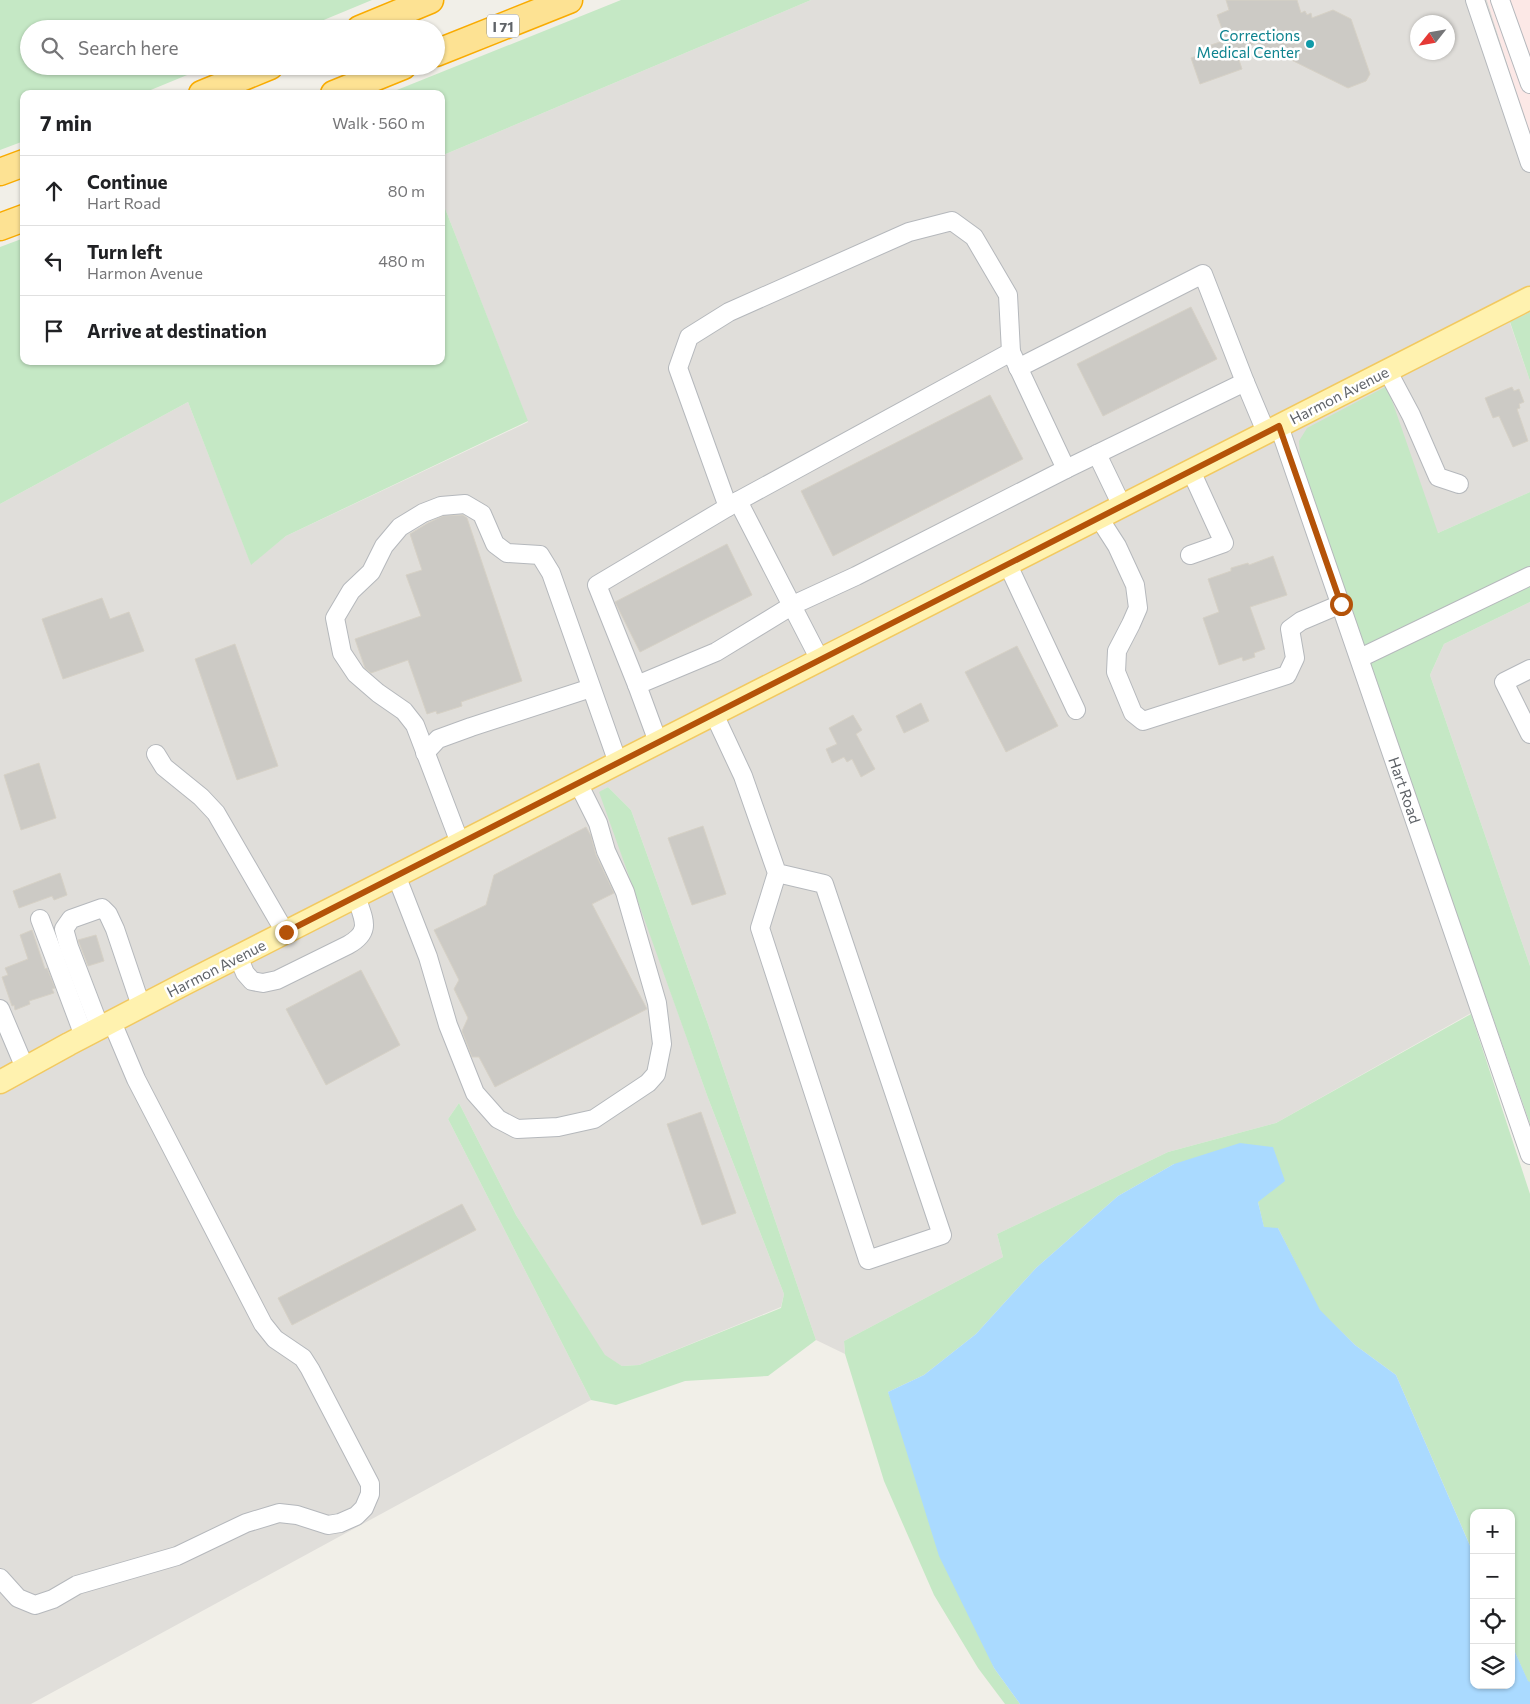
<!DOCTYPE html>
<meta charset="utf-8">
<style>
:root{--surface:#fff;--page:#f6f6f6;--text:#202124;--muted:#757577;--line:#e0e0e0}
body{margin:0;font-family:Commissioner,sans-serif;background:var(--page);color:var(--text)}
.controls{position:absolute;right:15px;bottom:15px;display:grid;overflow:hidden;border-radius:10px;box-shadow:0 1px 4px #0004}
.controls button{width:45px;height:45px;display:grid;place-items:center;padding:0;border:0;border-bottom:1px solid var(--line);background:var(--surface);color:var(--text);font:25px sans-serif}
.compass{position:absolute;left:1410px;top:15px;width:45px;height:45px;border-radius:50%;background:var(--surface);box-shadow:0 1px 4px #0004;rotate:239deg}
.stop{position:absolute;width:15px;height:15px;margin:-11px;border:4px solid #b45309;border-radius:50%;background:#fff}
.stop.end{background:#b45309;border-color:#fff;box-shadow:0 1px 5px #0008}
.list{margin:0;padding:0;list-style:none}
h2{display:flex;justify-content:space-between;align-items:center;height:65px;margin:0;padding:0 20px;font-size:21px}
h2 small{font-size:16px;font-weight:400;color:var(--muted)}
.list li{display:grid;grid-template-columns:32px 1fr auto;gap:15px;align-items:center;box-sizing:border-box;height:70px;padding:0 20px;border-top:1px solid var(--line)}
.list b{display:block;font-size:19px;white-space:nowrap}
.list p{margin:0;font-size:16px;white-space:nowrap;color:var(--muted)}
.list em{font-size:16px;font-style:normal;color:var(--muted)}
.icon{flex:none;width:28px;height:28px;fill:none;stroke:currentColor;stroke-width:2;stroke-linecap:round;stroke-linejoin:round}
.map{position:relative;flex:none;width:1530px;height:1704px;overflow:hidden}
.search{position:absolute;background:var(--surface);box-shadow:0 1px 4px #0004;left:20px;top:20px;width:425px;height:55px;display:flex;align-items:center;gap:12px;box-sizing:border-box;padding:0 18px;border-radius:28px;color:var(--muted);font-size:19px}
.panel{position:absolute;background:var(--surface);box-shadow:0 1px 4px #0004;left:20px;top:90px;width:425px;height:275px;border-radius:10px}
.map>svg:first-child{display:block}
.industrial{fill:#e0deda;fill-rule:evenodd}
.medical{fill:#fce8e6}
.green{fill:#c5e8c5}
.water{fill:#aadaff}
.building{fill:#cccac5;stroke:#d6d1c6}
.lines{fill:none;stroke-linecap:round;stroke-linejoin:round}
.minor-casing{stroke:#b5b8bc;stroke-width:20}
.major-casing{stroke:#f2c960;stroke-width:25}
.highway-casing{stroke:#f9ab00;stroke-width:29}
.minor{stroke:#fff;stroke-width:18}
.major{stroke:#fff2af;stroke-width:22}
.highway{stroke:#fde293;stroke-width:26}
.route{stroke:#b45309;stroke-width:6}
.culture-dot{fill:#0f9aa8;stroke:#fff;stroke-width:2}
.labels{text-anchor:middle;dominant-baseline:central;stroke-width:5;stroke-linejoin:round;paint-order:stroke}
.shield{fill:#fff;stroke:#8f9295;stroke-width:1}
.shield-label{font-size:14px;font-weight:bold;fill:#5f6368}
.culture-label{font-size:15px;fill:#0d838f;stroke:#fff;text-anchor:end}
.street-label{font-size:15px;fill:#5f6368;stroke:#fff}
</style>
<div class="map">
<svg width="1530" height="1704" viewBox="0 0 1530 1704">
<rect width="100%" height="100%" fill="#f1efe8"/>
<!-- industrial -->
<g class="industrial">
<path d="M811,0H1487L1530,136V312L1510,323L1530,381V492L1438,533L1307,428L1487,1004L1276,1123L1168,1152L997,1234L1003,1257L844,1341L845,1354L816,1340L708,1024L631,810L608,787L600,792L708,1098L784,1294L781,1307L639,1365L622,1366L605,1356L516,1215L459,1103L448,1119L591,1400L31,1704H0V504L188,402L251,564L286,536L528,422L441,198V156ZM1418,22H1448V52H1418Z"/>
<path d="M1530,602V966L1430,675L1444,644Z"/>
</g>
<!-- medical -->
<path class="medical" d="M1487,0H1530V136Z"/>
<!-- green -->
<g class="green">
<path d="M0,0H372L302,29H29V66H209L141,94H24V141L0,150Z"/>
<path d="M621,0H811L441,156V94H387Z"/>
<path d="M441,198L528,421L286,536L251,565L188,402L0,504V247L24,238V361H441Z"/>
<path d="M1530,312V381L1510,322Z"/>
<path d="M1387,386L1438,533L1530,492V602L1444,644L1430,675L1530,966V1124L1377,685L1300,457L1299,441L1307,428Z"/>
<path d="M608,787L631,810L708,1024L816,1340L768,1376L685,1381L616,1405L591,1400L448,1119L459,1103L516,1215L605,1355L622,1366L639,1365L781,1308L784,1294L708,1098L599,792Z"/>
<path d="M1471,1014L1530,1194V1682H1528L1511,1643V1513H1474V1555L1396,1375L1355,1345L1319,1310L1278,1228H1264L1258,1202L1174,1164L1118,1196L1036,1268L976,1334L924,1375L888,1392L994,1668L1020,1704H1005L978,1668L934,1595L884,1481L845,1354L844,1341L1003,1257L997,1234L1168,1152L1276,1123Z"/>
</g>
<!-- water -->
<path class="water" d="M1240,1143L1273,1147L1285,1181L1258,1202L1264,1227L1278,1228L1320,1310L1355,1345L1396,1375L1454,1509L1474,1555V1685H1511V1643L1528,1681L1530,1682V1704H1020L994,1668L939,1556L888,1392L924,1375L976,1334L1036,1268L1118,1196L1174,1164Z"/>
<!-- building -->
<g class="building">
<path d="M1226,0H1297L1301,13L1305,11L1307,15L1311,13L1312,18L1333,10L1351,19L1370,74L1366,81L1348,88L1257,43L1236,51L1242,69L1200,84L1191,58L1213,50L1211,45L1226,40L1217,15L1229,10Z"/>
<path d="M1191,307L1217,359L1103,416L1077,364Z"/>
<path d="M1512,387L1514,391L1519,389L1524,402L1519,404L1520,408L1517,409L1528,441L1513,447L1499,416L1493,418L1485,398Z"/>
<path d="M990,395L1023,459L833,556L801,491Z"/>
<path d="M463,515L467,518L522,681L461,702L462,706L437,714L436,711L427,714L408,660L371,673L365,668L355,639L421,616L406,575L422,570L410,534L428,523L443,516Z"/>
<path d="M727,544L752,595L640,652L615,602Z"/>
<path d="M1273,556L1287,595L1250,607L1265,649L1254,653L1255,657L1243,661L1242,657L1219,665L1203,618L1219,612L1208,579L1231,571V568L1248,563L1249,565Z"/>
<path d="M102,598L110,619L129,612L144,651L63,679L42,619Z"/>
<path d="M235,644L278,766L237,780L195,659Z"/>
<path d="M1017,646L1058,726L1006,752L965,672Z"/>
<path d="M921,703L929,721L904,733L896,716Z"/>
<path d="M853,715L862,730L856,734L875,769L861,777L852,759L847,762L844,757L832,763L826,749L837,744L829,728Z"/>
<path d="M39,763L56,818L21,830L4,775Z"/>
<path d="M703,826L726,894L692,905L668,838Z"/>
<path d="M586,827L591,836L596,855L614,893L592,904L647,1009L495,1087L479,1057H472L462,1031L468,1018L454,989L459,980L434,930L486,905L494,875Z"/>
<path d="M60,873L67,895L54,900L52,896L19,908L13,891Z"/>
<path d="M32,930L45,969L47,968L55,988L52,989L54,993L29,1001L30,1004L15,1010L14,1005L12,1006L2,977L8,975L5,968L28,959L20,935Z"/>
<path d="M96,935L104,961L88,966L78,940Z"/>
<path d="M361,970L400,1045L326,1085L286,1009Z"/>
<path d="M701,1112L736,1213L702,1225L667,1124Z"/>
<path d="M462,1204L476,1230L292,1325L278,1298Z"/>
</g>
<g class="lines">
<defs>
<g id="minor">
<path d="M1475,0L1530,163"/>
<path d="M1500,0L1530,84"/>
<path d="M1018,368L1203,274L1245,382"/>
<path d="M1387,370L1411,415L1438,477L1459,484"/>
<path d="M1279,426L1530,1155"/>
<path d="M1066,469L1097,454"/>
<path d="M1122,506L1097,454L1245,382L1266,432"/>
<path d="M728,507L678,368L689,337L729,312L909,232L952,221L974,237L1008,295L1011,352"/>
<path d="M1099,518L1117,546L1135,585L1138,608L1131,624L1117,651L1116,672L1133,713L1143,721L1287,675L1295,658L1290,629L1301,621L1341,604"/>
<path d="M1190,555L1224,543L1191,471"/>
<path d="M1008,565L1076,710"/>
<path d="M1360,658L1530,576"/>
<path d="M1530,669L1504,682L1530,734"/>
<path d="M637,685L597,585L738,501"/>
<path d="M714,714L743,776L777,873L824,884L942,1235L868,1260L760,928L777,873"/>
<path d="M658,742L637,685L716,652L793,605L856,576L1066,469L1011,352L738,501L820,660"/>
<path d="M425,753L438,739L471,727L591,688"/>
<path d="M156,754L164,767L201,797L216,813L285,932"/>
<path d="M460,843L415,725L404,711L378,693L356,674L342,653L335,618L351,591L371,572L384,546L400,527L423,513L441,506L465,504L482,514L495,544L507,553L540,555L551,573L618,763"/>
<path d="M396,875L428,957L448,1025L475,1093L498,1119L517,1129L558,1127L594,1119L648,1083L656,1074L662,1044L657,1003L625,892L606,851L598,823L578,783"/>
<path d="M40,919L84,1036"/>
<path d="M238,956L245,973L252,981L263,983L277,980L348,945C373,931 363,919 356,896"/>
<path d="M0,1009L25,1068"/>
<path d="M100,1028L69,947L64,929L71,919L102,908L108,914L115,929L141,1006"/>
<path d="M0,1578L18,1598L35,1605L53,1599L77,1585L177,1556L246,1523L279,1513L297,1515L328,1525L340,1523L356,1516L364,1508L370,1494V1484L310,1369L303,1358L275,1339L263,1324L136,1079L112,1022"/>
</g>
<path id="major" d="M0,1082L69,1044L184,984L1530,298"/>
<g id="highway">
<path d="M360,29L430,0"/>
<path d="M436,53L569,0"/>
<path d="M202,94L270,66"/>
<path d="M334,94L403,66"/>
<path d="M0,172L24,163"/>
<path d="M0,227L24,218"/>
</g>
</defs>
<!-- minor casing -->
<use href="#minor" class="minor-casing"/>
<!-- major casing -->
<use href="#major" class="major-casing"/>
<!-- highway casing -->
<use href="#highway" class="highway-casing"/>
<!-- minor -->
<use href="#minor" class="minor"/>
<!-- major -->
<use href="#major" class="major"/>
<!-- highway -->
<use href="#highway" class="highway"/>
</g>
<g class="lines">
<!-- route -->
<path class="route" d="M286,932L1279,426L1341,604"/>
</g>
<!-- markers -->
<circle class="culture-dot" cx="1310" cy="44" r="5"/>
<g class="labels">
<!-- shield labels -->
<rect class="shield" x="487" y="14.5" width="32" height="23" rx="4"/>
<g class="shield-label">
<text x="503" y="26">I 71</text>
</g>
<!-- culture labels -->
<g class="culture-label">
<text x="1300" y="35">Corrections<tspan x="1300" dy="17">Medical Center</tspan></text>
</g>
<!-- street labels -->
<g class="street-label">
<text transform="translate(1339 395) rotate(-27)">Harmon Avenue</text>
<text transform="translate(1405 790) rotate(71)">Hart Road</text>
<text transform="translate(216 968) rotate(-27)">Harmon Avenue</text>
</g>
</g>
</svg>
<div class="controls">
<button>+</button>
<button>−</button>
<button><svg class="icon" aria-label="locate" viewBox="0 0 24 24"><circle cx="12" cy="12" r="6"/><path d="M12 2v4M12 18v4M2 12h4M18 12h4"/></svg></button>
<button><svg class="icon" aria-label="layers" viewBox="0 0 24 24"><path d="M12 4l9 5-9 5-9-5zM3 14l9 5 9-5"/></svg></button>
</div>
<svg class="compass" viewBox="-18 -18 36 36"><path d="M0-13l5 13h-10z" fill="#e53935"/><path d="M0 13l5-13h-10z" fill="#757577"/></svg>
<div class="stop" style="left:1341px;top:604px"></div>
<div class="stop end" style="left:286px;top:932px"></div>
<div class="search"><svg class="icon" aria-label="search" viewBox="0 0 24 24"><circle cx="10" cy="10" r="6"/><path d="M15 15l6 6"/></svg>Search here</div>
<section class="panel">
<h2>7 min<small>Walk · 560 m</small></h2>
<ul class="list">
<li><svg class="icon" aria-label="ahead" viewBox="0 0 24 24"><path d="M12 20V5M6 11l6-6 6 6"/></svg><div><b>Continue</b><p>Hart Road</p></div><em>80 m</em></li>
<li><svg class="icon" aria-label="left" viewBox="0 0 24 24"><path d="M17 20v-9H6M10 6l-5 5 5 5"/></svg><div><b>Turn left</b><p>Harmon Avenue</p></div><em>480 m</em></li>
<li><svg class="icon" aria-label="arrive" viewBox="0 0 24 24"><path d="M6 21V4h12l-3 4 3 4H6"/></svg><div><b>Arrive at destination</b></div></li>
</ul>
</section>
</div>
